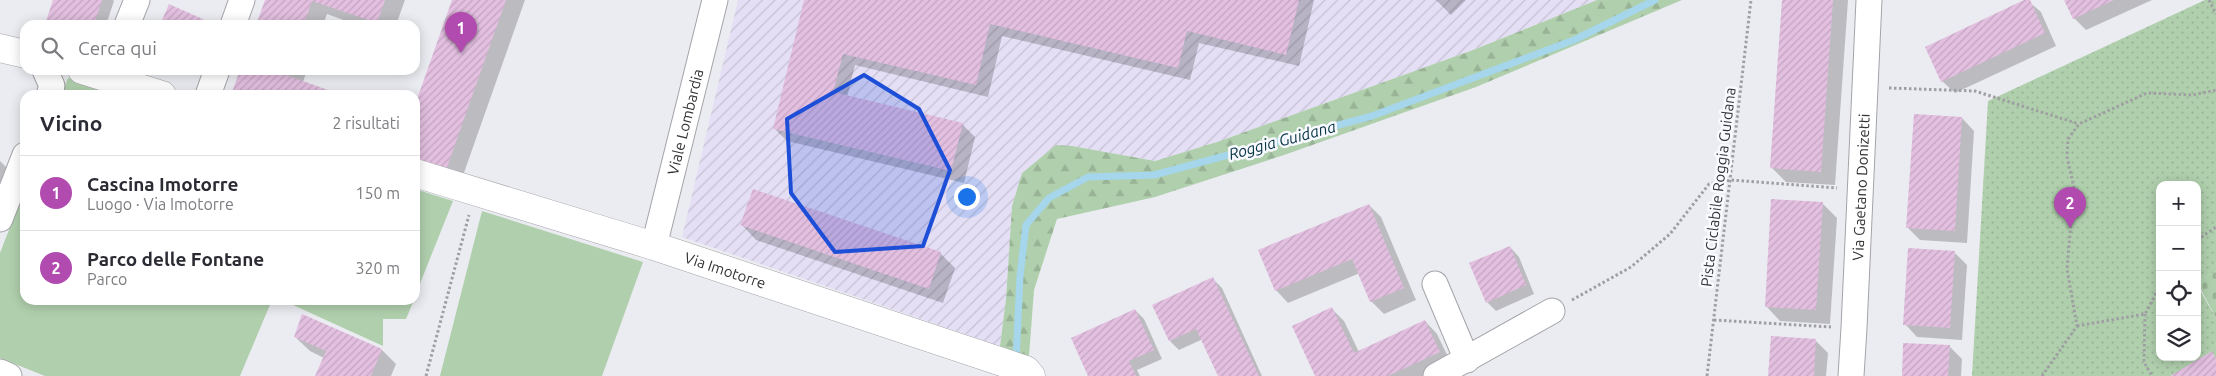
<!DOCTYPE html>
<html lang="it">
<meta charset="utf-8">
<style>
:root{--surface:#fff;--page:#f7f7f7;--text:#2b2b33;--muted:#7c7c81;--line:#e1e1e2;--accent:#b24baf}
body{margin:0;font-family:Ubuntu,sans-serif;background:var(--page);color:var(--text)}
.controls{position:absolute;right:15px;bottom:15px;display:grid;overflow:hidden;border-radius:10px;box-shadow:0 2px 12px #0003}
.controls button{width:45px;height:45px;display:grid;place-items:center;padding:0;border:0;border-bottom:1px solid var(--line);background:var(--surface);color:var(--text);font:25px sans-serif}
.you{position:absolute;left:966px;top:196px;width:18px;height:18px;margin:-12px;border:4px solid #fff;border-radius:50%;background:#1a73e8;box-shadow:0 0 0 8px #1a73e833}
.badge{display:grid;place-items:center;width:32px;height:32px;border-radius:50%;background:var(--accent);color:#fff;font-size:16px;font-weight:700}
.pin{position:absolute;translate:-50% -41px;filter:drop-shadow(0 1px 2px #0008)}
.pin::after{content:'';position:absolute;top:26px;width:18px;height:15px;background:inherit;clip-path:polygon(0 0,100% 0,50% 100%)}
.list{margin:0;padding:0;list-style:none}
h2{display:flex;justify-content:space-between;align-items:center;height:65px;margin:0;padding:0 20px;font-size:21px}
h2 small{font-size:16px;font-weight:400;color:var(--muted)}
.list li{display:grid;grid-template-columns:32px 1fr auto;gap:15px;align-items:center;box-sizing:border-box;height:75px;padding:0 20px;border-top:1px solid var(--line)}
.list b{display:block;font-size:19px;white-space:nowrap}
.list p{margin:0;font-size:16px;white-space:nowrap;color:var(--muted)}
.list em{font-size:16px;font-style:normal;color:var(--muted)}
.icon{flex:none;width:28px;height:28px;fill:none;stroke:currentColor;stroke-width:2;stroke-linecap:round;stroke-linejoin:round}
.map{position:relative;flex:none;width:2216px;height:376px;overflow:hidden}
.search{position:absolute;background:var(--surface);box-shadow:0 2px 12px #0003;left:20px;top:20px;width:400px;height:55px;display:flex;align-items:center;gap:12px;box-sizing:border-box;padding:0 18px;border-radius:15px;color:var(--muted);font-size:19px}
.panel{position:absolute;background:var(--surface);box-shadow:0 2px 12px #0003;left:20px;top:90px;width:400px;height:215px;border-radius:15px}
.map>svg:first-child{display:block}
.industrial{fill:url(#industrial-furrows)}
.grass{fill:#b0d0ad}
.forest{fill:url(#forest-firs)}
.cemetery{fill:url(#cemetery-stones)}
.park{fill:url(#park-dots)}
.shadow{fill:#0003}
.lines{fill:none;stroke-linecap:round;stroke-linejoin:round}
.stream{stroke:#a5d6ec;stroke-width:7}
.building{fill:url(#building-hatch)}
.minor-casing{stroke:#a3a4a9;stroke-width:27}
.tertiary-casing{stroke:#a3a4a9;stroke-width:29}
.path{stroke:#9f9fa3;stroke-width:3;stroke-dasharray:2.5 2.5;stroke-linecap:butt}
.minor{stroke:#fff;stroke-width:25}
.tertiary{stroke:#fff;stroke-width:28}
.marked{fill:#1d4ed8;fill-opacity:0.2;stroke:#1d4ed8;stroke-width:4;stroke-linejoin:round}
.labels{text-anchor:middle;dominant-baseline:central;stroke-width:5;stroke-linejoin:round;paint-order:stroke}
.street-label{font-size:15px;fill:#333335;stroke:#f9faff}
.water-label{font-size:16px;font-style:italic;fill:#083544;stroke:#f9faff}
</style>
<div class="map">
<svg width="2216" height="376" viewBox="0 0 2216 376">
<defs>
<pattern id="industrial-furrows" width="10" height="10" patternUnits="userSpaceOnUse" patternTransform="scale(1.25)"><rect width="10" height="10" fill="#e5dff5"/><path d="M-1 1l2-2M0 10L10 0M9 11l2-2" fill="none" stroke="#c5c0d3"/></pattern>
<pattern id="forest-firs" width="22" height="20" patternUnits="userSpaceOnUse" patternTransform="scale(1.25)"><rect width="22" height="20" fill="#b0d0ad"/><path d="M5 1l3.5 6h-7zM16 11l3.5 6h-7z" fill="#98b395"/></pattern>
<pattern id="cemetery-stones" width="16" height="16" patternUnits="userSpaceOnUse" patternTransform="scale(1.25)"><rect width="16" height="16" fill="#b0d0ad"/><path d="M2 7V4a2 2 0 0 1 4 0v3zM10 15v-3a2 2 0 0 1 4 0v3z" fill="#98b395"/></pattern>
<pattern id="park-dots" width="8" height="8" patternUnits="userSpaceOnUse" patternTransform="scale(1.25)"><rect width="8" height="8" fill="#b0d0ad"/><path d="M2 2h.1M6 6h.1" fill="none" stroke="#98b395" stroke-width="1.8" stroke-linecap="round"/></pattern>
<pattern id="building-hatch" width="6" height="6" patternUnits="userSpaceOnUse" patternTransform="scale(1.25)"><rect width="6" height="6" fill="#e3bfe0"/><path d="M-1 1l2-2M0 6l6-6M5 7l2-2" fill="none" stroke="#c3a5c1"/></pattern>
</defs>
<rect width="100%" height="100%" fill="#ebecf1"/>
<!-- industrial -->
<path class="industrial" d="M738,0H1597L1473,50L1217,142L1155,161L1072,146L1056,145L1022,173L1012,206L1006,299L1000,346L682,237Z"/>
<!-- grass -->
<g class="grass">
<path d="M68,78L122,95H61Z"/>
<path d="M25,188V300H272L240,376H45L0,358V253Z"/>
<path d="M415,189L453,201L415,296Z"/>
<path d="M482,211L643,262L602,376H440Z"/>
<path d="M282,300H414L406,319H383V346Z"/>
</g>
<!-- forest -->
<path class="forest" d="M1597,0H1682L1476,87L1284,155L1155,197L1057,219L1034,290L1029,356L1000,346L1006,299L1012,206L1022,173L1056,145L1072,146L1155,161L1217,142L1473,50Z"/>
<!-- cemetery -->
<path class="cemetery" d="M2216,271V318L2197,282Z"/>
<!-- park -->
<path class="park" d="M2205,0H2216V271L2197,282V185H2160V357H2197V285L2216,318V376H1972L1988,101Z"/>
<!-- shadow -->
<g class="shadow">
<path d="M55,0H113L114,1L106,25H52L48,20Z"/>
<path d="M266,0H405L396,25H357L327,14L323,25H257Z"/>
<path d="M454,0H525L460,184L415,168V109Z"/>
<path d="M806,0H1314L1299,66L1199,43L1190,80L1002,36L988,97L855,65L847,97L962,124L975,137L964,183L787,141L775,129Z"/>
<path d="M1436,0H1466L1451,15Z"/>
<path d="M1783,0H1848L1835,185L1786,182L1772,168Z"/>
<path d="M2027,0L2041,12L2056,46L1955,93L1942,81Z"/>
<path d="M2066,0H2152L2086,30L2074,18Z"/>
<path d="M241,70H307L303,82L339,95H233Z"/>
<path d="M1962,118L1974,131L1967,243L1920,240L1908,228Z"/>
<path d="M0,161L13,174L0,216Z"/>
<path d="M1823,204L1837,218L1830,324L1780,321L1766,306Z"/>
<path d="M1369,205L1381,217L1416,300L1384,314L1371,301L1360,273L1288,303L1276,290Z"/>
<path d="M742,225L940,253L955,268L943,303L756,240Z"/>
<path d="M1510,247L1519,257L1534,294L1496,311L1487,302Z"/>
<path d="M1955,253L1967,265L1962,340L1917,337L1905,324Z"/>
<path d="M1213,279L1222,288L1262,376H1220L1203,339L1179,350L1170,341L1154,306Z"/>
<path d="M1332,309L1344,321L1359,352L1425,321L1437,334L1452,365L1427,376H1316Z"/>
<path d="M1135,310L1144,319L1162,359L1137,370L1140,376H1089Z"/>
<path d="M295,337L382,350L396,364L391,376H317L324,358L310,351Z"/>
<path d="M1815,340L1828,353L1826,376H1770Z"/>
<path d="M1949,346L1962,359L1961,376H1903Z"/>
</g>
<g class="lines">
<!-- stream -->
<path class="stream" d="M1016,361L1020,276L1026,225L1049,198L1088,177L1154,175L1372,116L1574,40L1655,0"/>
</g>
<!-- building -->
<g class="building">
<path d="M53,0H102L94,25H58L46,21Z"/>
<path d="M265,0H385L377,23L312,1L304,25H256Z"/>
<path d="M452,0H506L446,170L415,160V105Z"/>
<path d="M804,0H1299L1286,55L1187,31L1178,68L990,24L976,85L843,54L833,92L963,123L951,171L773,129Z"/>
<path d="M1782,0H1833L1821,172L1770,168Z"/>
<path d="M2024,0H2030L2045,33L1941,82L1925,47Z"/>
<path d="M2064,0H2114L2073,19Z"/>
<path d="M169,4L216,25H160Z"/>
<path d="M240,70H288L286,75L342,95H231Z"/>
<path d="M1914,114L1962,117L1955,231L1906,228Z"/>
<path d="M753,189L941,252L929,289L740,225Z"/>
<path d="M1771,199L1823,202L1816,310L1765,307Z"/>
<path d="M1369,204L1404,288L1370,302L1352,259L1275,291L1258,250Z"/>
<path d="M1510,246L1526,285L1486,303L1469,263Z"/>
<path d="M1908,248L1955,251L1950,328L1903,325Z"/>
<path d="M1213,277L1259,376H1218L1196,329L1169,341L1152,305Z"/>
<path d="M1332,307L1354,353L1425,320L1440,352L1388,376H1315L1292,326Z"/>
<path d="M1135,309L1154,350L1129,361L1136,376H1088L1071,338Z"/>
<path d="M302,314L382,349L371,376H315L326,351L294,337Z"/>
<path d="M1771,336L1816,339L1814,376H1768Z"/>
<path d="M1903,343L1950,345L1948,376H1902Z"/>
<path d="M2212,351L2216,359V376H2170Z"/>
</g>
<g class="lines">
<defs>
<g id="minor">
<path d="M127,25L137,0"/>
<path d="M233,25L242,0"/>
<path d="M45,70L52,86L49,95"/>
<path d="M208,95L217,70"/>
<path d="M0,219L25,155"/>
<path id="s1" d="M654,246L715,0"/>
<path d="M1435,284L1467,360"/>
<path d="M0,372L9,376"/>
<path d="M1436,376L1552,311"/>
<path id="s2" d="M1851,376L1854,328L1869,0"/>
</g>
<g id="tertiary">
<path d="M0,48L25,54"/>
<path d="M82,70L162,95"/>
<path id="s3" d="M415,173L654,246L1026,370L1031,376"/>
</g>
</defs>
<!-- minor casing -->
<use href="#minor" class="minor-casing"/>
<!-- tertiary casing -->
<use href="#tertiary" class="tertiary-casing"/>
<!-- path -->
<g class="path">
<path d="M2209,0L2216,14"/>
<path d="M1889,88L1975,91L2079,124"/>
<path d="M2197,240L2216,227"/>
<path d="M1572,300L1631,267L1670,234L1709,184L1731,180L1837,188"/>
<path d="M2145,314L2144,362L2152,376"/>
<path d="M1714,320L1831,327"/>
<path d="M2077,326L2145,314L2160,286"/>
<path d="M426,376L469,215"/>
<path d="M1707,376L1751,0"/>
<path d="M2042,376L2077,326L2067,269L2074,187L2067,157L2068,139L2079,124L2147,93L2193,95L2216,90"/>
</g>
<!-- minor -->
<use href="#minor" class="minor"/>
<!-- tertiary -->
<use href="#tertiary" class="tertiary"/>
</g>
<!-- marked area -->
<path class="marked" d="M864,75L919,109L950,170L923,246L835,252L791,193L787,119Z"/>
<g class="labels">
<!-- street labels -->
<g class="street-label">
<text stroke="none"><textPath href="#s1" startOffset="128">Viale Lombardia</textPath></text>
<text transform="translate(1718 187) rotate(-83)">Pista Ciclabile Roggia Guidana</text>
<text stroke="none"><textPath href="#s2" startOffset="189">Via Gaetano Donizetti</textPath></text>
<text stroke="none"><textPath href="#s3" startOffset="325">Via Imotorre</textPath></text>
</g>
<!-- water labels -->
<g class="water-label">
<text transform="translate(1282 140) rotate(-15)">Roggia Guidana</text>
</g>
</g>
</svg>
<div class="controls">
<button>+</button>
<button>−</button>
<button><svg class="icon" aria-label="locate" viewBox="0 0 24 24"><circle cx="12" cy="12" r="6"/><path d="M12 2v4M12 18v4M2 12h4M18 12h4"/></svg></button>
<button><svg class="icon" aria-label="layers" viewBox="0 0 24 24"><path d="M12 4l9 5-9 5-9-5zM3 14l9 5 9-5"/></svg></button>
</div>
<div class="you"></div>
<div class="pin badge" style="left:461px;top:53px">1</div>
<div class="pin badge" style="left:2070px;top:228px">2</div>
<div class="search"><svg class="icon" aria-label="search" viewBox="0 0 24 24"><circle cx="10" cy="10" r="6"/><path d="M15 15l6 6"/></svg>Cerca qui</div>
<section class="panel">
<h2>Vicino<small>2 risultati</small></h2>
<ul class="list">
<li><span class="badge">1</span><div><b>Cascina Imotorre</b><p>Luogo · Via Imotorre</p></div><em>150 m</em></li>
<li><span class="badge">2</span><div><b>Parco delle Fontane</b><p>Parco</p></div><em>320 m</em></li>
</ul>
</section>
</div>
